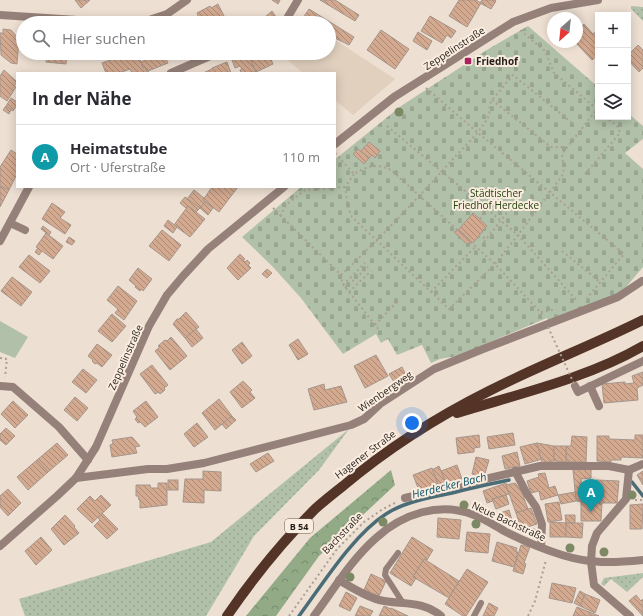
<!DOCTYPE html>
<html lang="de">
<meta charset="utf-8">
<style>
:root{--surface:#fff;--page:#f2f2f3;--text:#2b2b33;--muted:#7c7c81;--line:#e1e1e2;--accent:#ab205f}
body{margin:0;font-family:"Open Sans",sans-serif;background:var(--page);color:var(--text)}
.controls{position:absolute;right:12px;top:12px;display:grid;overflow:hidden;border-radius:0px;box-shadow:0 2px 10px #0003}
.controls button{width:36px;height:36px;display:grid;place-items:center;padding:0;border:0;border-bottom:1px solid var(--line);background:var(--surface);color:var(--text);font:20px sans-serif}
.compass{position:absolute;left:547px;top:12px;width:36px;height:36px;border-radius:50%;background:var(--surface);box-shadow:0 2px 10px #0003;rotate:207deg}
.you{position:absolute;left:412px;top:423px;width:14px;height:14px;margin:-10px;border:3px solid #fff;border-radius:50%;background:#1a73e8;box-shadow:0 0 0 6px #1a73e833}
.badge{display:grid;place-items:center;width:26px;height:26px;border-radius:50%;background:var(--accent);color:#fff;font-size:13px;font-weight:700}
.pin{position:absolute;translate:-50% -33px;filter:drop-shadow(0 1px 2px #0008)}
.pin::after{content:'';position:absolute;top:21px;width:14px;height:12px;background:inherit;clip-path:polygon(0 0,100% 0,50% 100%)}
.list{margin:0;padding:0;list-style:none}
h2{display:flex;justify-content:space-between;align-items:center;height:52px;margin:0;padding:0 16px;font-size:17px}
h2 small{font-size:13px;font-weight:400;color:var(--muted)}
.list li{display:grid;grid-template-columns:26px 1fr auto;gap:12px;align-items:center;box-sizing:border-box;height:64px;padding:0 16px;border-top:1px solid var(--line)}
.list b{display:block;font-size:15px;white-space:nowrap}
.list p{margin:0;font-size:13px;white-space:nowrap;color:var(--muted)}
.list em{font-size:13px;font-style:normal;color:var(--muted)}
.icon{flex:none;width:22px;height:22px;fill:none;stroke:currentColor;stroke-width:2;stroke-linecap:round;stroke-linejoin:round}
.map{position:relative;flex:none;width:643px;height:616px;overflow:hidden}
.search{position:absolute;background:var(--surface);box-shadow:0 2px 10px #0003;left:16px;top:16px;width:320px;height:44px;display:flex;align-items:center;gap:10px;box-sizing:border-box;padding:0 14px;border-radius:22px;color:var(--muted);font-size:15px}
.panel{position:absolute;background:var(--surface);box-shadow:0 2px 10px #0003;left:16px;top:72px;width:320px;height:116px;border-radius:0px}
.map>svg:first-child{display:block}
.built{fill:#e2d0be}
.grass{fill:url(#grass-dots)}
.forest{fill:url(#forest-crowns)}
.cemetery{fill:url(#cemetery-stones)}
.green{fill:#b1c1a9}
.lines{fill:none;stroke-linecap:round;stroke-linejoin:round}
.stream{stroke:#4a6c77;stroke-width:3.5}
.building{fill:url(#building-back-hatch);stroke:#a5968c}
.path{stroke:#aa9f94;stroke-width:2;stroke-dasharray:2 3;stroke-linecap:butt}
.service{stroke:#958179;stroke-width:6}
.minor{stroke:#958179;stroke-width:8}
.primary{stroke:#543427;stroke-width:10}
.path-bridge{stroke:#aa9f94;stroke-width:2;stroke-dasharray:2 3;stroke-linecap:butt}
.tree{fill:#7d8965}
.poi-dot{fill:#ab205f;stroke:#faecdf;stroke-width:1.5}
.labels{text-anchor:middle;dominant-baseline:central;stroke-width:4;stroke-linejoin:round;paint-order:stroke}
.shield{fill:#faecdf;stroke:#645c54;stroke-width:1}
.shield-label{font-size:9px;font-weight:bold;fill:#231e19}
.street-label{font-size:10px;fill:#231e19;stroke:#faecdf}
.poi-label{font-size:10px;font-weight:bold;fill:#231e19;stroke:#faecdf;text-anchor:start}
.park-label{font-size:10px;fill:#22430b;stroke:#faecdf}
.water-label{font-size:11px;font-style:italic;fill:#10566a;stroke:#faecdf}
</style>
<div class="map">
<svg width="643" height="616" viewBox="0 0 643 616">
<defs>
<pattern id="grass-dots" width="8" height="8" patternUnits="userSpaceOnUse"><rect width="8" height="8" fill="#b1c1a9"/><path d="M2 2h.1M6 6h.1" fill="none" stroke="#98a591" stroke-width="1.8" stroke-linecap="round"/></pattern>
<pattern id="forest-crowns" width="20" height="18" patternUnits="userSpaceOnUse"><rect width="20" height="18" fill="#92ab86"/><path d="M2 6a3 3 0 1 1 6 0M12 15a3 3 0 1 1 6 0" fill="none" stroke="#778b6d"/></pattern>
<pattern id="cemetery-stones" width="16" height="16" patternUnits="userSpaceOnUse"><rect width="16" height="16" fill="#b1c1a9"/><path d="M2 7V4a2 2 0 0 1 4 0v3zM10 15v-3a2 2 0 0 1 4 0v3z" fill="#98a591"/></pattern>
<pattern id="building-back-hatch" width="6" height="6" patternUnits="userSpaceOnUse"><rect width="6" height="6" fill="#d3a990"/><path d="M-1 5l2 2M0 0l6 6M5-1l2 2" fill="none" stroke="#ab8975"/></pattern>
</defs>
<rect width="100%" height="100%" fill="#eddfd2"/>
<!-- built -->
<g class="built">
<path d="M297,15L309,23H292Z"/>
<path d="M329,36L395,79L353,115L335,100V73H303L289,61L275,53H329Z"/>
</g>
<!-- grass -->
<g class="grass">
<path d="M631,6L643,7V21L631,9Z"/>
<path d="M349,429L319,470L254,536L206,616H25L19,599L211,542Z"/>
<path d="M643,573V577L627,592L611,579L604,586L601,584L604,578Z"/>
</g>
<!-- forest -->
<path class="forest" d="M391,470L395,485L319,556L276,616H246L310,538Z"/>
<!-- cemetery -->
<path class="cemetery" d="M528,26L598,87V117H628V113L643,126V139L625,153L643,169V267L621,293L548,322L547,318L457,356L440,359L431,363L422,345L397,355L388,339L381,343L376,334L343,354L301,298L273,267L242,237L301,187H335V159L338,157L401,106L490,48Z"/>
<!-- green -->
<path class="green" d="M0,321L28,337L15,358L0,352Z"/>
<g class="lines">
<!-- stream -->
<g class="stream">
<path d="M632,482L643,496"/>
<path d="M299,616C322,585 353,535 386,514C406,501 430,498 452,493C471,488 490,484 509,480"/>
</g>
</g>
<!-- building -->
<g class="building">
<path d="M75,0H90L81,8Z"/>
<path d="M272,0H280L278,4Z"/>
<path d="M320,0H335L359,15L355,21Z"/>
<path d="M459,0H476L481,3L467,27L449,16Z"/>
<path d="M482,0H495L496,1L491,9L480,3Z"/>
<path d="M218,4L226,20L219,23H201L197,13L210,6L211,8Z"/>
<path d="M309,9L354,37L349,45L329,35V23H310L303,18Z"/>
<path d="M272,11L276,17L268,23L264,18Z"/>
<path d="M430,16L456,31L451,38L447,35L442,43L421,31Z"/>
<path d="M192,19L196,23H188Z"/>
<path d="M584,24L593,34L598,29V55L592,60L575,42H577V31Z"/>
<path d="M3,29L11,30L19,39L17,64L11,63L1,55L0,33H3Z"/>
<path d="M381,30L409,49L395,69L367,50Z"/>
<path d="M418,32L432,41L427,50L413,41Z"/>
<path d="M638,45L643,50V68L639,72L628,60V55Z"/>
<path d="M36,53H67L66,64L46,62L47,55Z"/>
<path d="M129,53H140L142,57L139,58L142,63L143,68L145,67L148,73H132L130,69L119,73H106L102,63Z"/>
<path d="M162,53H163L168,63L148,71L149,73H148L145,67L143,68L141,62Z"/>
<path d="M251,53H265L266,55L262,57L263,59L271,56L270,57L273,64L256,72L248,54Z"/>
<path d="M248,54L256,72L241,73L240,70L242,69L240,66L235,68L232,60L242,55L243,57Z"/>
<path d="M227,62L231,73H203L212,69V68Z"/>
<path d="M4,70L17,82L14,86L16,87L7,101L0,96V76Z"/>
<path d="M11,98L17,102V105L13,111L6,106Z"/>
<path d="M6,106L11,110L9,114L3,110Z"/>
<path d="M369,142L380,151L375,158L372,155L369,158L361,151Z"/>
<path d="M358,149L369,158L364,164L353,154Z"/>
<path d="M11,150L17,154V174L9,190L0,186V167Z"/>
<path d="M0,186L9,190L0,207Z"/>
<path d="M212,187H238L219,212L203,200Z"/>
<path d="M194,190L204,198L203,200L205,202L200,208L187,199Z"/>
<path d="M185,197L200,208L196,212L188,206L186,208L180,203Z"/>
<path d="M205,202L213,208L208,215L200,208Z"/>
<path d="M52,203L65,212L60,218L71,225L65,234L42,219Z"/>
<path d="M188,206L205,219L190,237L174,225Z"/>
<path d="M473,213L487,226L473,243L458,230Z"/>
<path d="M168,220L177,227L173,233L164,226Z"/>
<path d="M43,226L51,232L49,235L41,229Z"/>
<path d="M162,230L181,245L169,261L149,246Z"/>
<path d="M459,230L472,242L467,244L454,232Z"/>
<path d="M46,233L63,246L53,259L42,251L39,255L35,252L38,248L36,247Z"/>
<path d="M69,237L75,241L72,245L66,242Z"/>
<path d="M240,254L245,259L243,260L245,262L247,260L250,263L248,265L251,268L238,280L227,268Z"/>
<path d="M29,255L50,271L40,283L19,267Z"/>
<path d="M138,268L152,279L143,291L141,289L140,291L135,287L136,286L129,280Z"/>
<path d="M267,269L272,273L267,278L262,274Z"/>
<path d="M12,277L32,292L21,306L1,291Z"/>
<path d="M118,286L137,301L124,320L115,313L118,309L107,300Z"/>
<path d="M186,312L199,327L185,338L173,324L177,319H179Z"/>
<path d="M112,314L126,326L112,342L98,331Z"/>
<path d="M196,329L203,338L192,347L185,338Z"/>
<path d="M171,337L187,356L170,370L155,351L160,347L158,346L165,340L167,341Z"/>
<path d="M298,339L308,354L298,360L289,345Z"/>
<path d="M242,342L252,356L242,364L232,350Z"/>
<path d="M97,344L112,355L102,367L97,363L95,364L92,361L93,360L88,356Z"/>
<path d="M376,355L388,376L365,388L354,366Z"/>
<path d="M152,365L168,385L164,388L165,390L160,394L159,392L155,394L140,374Z"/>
<path d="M402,367L406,375L394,382L389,374Z"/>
<path d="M83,369L97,380L86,393L72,382Z"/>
<path d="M643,372V385L637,388L638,400L604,403L602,384L625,382V384L634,383L632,376Z"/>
<path d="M243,381L252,390L250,392L255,398L242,408L230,392Z"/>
<path d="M324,384L325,390L341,386L347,402L314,410L308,389Z"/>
<path d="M75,397L88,408L77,421L64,410Z"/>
<path d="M219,399L232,416L215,430L202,413Z"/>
<path d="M13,401L28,415L15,428L1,414Z"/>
<path d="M146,401L158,417L145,427L140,422L138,423L135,419L137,417L133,411Z"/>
<path d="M232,416L236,420L226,429L222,424Z"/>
<path d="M197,423L208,437L194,447L184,434Z"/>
<path d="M6,428L15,436L6,445L0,440V434Z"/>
<path d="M513,433L515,445L489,449L487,437Z"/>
<path d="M479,435L480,447L474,448V452L458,454L456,438Z"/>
<path d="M635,435H643V458L621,457V460H611V462L597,461V436H609V439L635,440Z"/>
<path d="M572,436L587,437L586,462H566V446H571Z"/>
<path d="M132,437L140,446L135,447L137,453L112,457L110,445L113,444L112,440Z"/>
<path d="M57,443L68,455L48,472L37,460Z"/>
<path d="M537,443L542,459L525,464L520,447Z"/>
<path d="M537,443L554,446V461L542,463Z"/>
<path d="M554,446H566V462L554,461Z"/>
<path d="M517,452L520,466L505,469L502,456Z"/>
<path d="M268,453L274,461L256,472L250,464Z"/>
<path d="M476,457L489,460L484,477L472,474Z"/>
<path d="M37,460L48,472L28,490L17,477Z"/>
<path d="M457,465L462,479L446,485L441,471Z"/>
<path d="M439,466L446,483L439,486L432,470Z"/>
<path d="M432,468L439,488L420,493L413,475Z"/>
<path d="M591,468V478L581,479L582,491L595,493V503L576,501L573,470Z"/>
<path d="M203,471L221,472V491L204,490V503L183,502L185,479H203Z"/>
<path d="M643,471V485L637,475Z"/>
<path d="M545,473L549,488L555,486L558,495L541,500L539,491L531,493L527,481L539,477L538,474Z"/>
<rect x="168" y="480" width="10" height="10"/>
<path d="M596,480L619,481L617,503H595Z"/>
<path d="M158,483H167V505L140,508V500H139L138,496H136V485H150L151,488H158Z"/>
<path d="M506,483L509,494L492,499L493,501L487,503L483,491Z"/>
<path d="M515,483L521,490L528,509L516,513L506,485Z"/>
<path d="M8,489L21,503L8,516L0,507V496Z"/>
<path d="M575,492L576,501L561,504L558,495Z"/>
<path d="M101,495L111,505L92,523L77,509L90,496L95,501Z"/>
<path d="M506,495L509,504L496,509L492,499Z"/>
<path d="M559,502L562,520L548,522L545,504Z"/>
<path d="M581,502L602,503L601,521H581Z"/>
<path d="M643,504L642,529H630V505Z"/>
<path d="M531,508L537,524L521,529L516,513Z"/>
<path d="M509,510L512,520L504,523L500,513Z"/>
<path d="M102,513L118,529L107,539L94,526L100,520L98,518Z"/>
<path d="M65,515L75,526L74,527L79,533L64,545L51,529Z"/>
<path d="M565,515H575V523H566Z"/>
<path d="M438,518L461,520L459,539L437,537Z"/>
<path d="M550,522L566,523V537H550Z"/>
<path d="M566,523H583L582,538L566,537Z"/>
<path d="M467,532L490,534L488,553L465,551Z"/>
<path d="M41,537L52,550L36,565L25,551Z"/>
<path d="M412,537L433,550L427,560L424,559L413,577L416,578L411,586L390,573Z"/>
<path d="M497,542L517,548L516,552H518L514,567L492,561Z"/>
<path d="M521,545L530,547L524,563L526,564L523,574L513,571Z"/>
<path d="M424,559L459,581L449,598L413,577Z"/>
<path d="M467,569L488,582L466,616H463L445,604Z"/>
<path d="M371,574L386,581L379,596L364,590Z"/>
<path d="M552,583L576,588L572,603L549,598Z"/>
<path d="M580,591L585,594L580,606L574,603Z"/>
<path d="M346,592L357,598L350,611L339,606Z"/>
<path d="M585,594L600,600L595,613L580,606Z"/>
<path d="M636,595L641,601L643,599V616L629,601Z"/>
<path d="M489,603L498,608L494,616H483Z"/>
<path d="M360,606L373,611L370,616H355Z"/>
<path d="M384,606L391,609V608L408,616H379Z"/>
<path d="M577,607L599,616H573Z"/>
</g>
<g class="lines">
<!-- path -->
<g class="path">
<path d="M426,88L477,132L624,254L587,298"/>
<path d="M492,100L551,147C557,148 562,146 567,148"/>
<path d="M387,126L518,235L578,302"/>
<path d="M335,153L354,174C367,166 377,163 391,170L495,264L544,316"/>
<path d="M354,174L345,187L348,207L352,217L449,309L495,264L518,235L562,176L564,168L562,154L597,109L554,73L545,51L520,30"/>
<path d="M585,174L620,133L618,127L606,117"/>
<path d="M273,208L341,275L342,283L379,330"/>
<path d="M280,216L286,205L305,190L345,187"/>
<path d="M480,219L486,209"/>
<path d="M478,237L487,238"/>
<path d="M484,242L513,205"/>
<path d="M562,251L600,282"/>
<path d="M341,275C380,238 417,199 453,159C463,148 482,130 488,117C491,112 488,106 492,100L513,75L571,122"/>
<path d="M343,285L365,263"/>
<path d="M345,288L368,267"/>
<path d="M349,292L371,271"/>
<path d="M431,292L476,246"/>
<path d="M541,312L556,309"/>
<path d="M375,325L397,302"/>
<path d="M0,358L7,359L5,377"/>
<path d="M635,500H643"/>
<path d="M289,616L337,549L364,522L383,509L397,502"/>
<path d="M528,616L535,601L546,560"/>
</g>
<!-- service -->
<g class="service">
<path d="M156,53L157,57"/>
<path d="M398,553L386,569L385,575L403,603"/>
<path d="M474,616L481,603"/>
</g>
<!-- minor -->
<g class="minor">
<path d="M0,15L123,23L149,20L167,14L187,0"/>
<path d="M281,23L286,20L298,0"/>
<path d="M171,73L217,53"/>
<path d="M335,144L394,97L513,22L551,8L598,0"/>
<path d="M10,223L25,230"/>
<path d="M0,241L29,187"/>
<path d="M0,386L13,387L59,427L88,460"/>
<path d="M575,386L578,392L643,361"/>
<path d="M590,386L599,406"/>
<path d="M629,470L626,499L597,533L592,546L591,562L594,585L630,616"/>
<path d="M515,471L527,494L536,507L542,524L541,547"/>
<path d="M76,478L148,469H167L204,463L351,425L364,419L380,404L434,369L483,349L618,297L642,281"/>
<path d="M405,498L540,466H609L629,470L643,464"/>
<path d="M0,546L57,496L76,478L96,447L149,326L167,295L183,276L208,249L284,187"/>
<path d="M339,580C352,588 365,596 379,600C400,605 424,600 441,616"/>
<path d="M314,616C334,589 351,560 376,538C402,514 440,501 474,515C485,519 495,526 506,532C524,541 543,549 562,555C591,564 613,563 643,560"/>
</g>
<!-- primary -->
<g class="primary">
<path d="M457,413C518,394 588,378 643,346"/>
<path d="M227,616C253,578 282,542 315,509C324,501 334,493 343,486C388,448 437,417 489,391C540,365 593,345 643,320"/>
</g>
<!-- path-bridge -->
<path class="path-bridge" d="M548,327L575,386"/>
</g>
<!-- trees -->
<g class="tree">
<circle cx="399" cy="112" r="4.5"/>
<circle cx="632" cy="495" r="4.5"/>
<circle cx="464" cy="505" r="4.5"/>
<circle cx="383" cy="522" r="4.5"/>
<circle cx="476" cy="524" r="4.5"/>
<circle cx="533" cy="533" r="4.5"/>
<circle cx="570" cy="548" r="4.5"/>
<circle cx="604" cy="552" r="4.5"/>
<circle cx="350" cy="577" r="4.5"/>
</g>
<!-- markers -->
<rect class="poi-dot" x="464" y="57" width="8" height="8" rx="2"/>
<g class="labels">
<!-- shield labels -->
<rect class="shield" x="285" y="519" width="28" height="14" rx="3"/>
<g class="shield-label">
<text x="299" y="526">B 54</text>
</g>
<!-- street labels -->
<g class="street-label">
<text transform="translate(454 48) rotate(-33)">Zeppelinstraße</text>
<text transform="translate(125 357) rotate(-66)">Zeppelinstraße</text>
<text transform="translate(385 391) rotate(-35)">Wienbergweg</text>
<text transform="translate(365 454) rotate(-37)">Hagener Straße</text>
<text transform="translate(509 521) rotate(25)">Neue Bachstraße</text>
<text transform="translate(342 533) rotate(-46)">Bachstraße</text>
</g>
<!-- poi labels -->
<g class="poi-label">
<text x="476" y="61">Friedhof</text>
</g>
<!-- park labels -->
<g class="park-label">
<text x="496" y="193">Städtischer<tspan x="496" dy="12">Friedhof Herdecke</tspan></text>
</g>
<!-- water labels -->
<g class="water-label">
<text transform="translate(449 485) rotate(-14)">Herdecker Bach</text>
</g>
</g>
</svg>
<div class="controls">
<button>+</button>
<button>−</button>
<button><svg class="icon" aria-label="layers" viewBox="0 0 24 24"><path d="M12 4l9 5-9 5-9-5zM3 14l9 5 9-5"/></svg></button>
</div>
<svg class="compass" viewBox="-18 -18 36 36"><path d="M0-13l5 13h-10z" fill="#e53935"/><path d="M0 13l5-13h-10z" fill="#7c7c81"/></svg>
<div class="you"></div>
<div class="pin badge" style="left:591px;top:512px;background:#0f9aa8">A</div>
<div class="search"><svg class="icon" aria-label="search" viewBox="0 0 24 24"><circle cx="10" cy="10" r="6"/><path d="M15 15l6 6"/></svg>Hier suchen</div>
<section class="panel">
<h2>In der Nähe<small></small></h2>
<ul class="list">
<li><span class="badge" style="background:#0f9aa8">A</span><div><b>Heimatstube</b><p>Ort · Uferstraße</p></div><em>110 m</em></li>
</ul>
</section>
</div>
